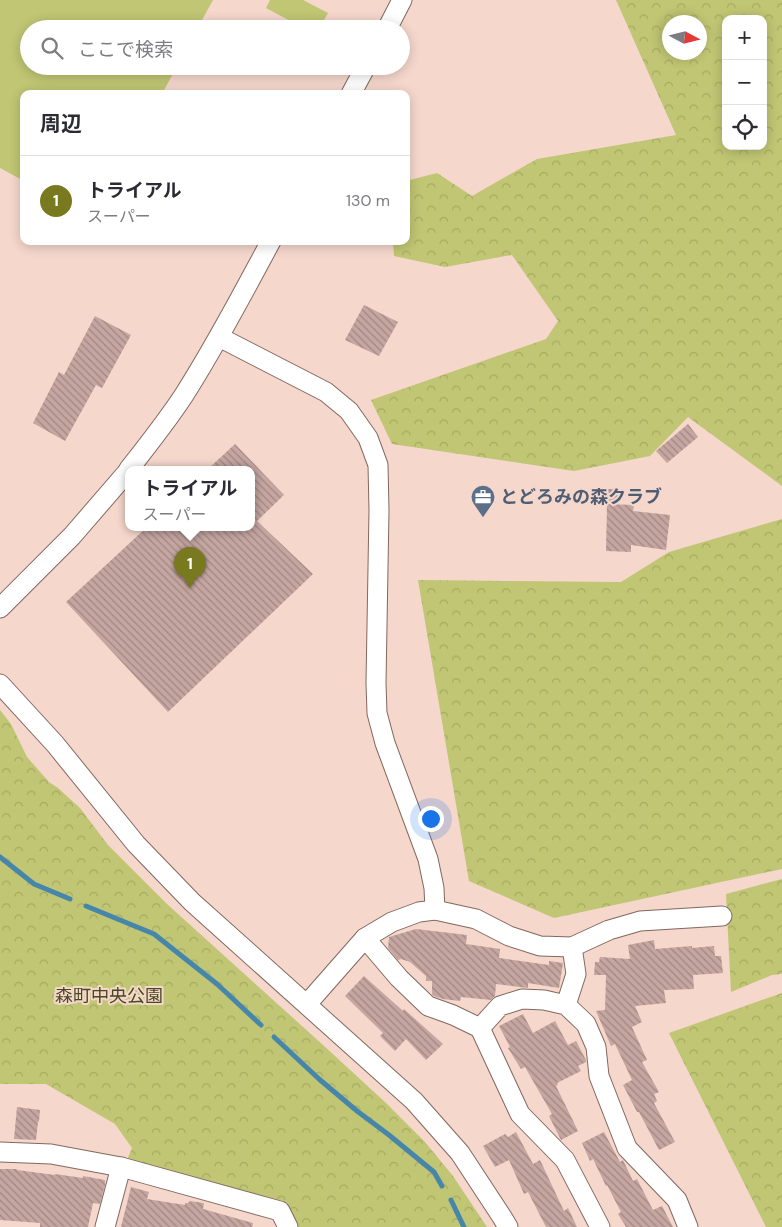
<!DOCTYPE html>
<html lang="ja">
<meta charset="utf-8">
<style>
:root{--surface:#fff;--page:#f7f7f7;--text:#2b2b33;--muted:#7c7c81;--line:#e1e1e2;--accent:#79791f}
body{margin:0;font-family:"DM Sans","Noto Sans JP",sans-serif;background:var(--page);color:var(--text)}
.controls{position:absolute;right:15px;top:15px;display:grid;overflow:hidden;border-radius:10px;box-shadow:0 2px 12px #0003}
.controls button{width:45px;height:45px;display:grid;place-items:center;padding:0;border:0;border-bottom:1px solid var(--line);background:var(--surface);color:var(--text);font:25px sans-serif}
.compass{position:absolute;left:662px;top:15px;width:45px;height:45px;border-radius:50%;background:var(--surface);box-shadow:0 2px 12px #0003;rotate:97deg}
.you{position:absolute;left:430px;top:818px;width:18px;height:18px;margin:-12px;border:4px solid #fff;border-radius:50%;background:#1a73e8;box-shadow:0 0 0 8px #1a73e833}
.badge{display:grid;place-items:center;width:32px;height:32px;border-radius:50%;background:var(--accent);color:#fff;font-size:16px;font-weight:700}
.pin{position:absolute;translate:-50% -41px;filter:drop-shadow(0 1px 2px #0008)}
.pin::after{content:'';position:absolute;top:26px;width:18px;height:15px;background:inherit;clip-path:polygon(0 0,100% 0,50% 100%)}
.popup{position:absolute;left:125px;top:466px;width:130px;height:65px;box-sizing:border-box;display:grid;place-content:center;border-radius:10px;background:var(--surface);filter:drop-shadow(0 1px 4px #0005);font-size:16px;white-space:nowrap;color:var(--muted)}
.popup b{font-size:19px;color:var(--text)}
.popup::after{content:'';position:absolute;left:50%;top:100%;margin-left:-10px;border:10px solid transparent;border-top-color:var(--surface)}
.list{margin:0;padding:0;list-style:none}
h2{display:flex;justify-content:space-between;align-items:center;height:65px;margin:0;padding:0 20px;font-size:21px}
h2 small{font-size:16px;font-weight:400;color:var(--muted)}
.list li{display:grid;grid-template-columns:32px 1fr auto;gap:15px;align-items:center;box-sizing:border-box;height:90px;padding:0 20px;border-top:1px solid var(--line)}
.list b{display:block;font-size:19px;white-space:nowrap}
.list p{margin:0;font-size:16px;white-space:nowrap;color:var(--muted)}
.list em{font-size:16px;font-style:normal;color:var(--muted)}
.icon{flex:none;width:28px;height:28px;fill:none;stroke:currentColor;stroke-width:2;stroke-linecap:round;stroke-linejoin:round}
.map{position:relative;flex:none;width:782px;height:1227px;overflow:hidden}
.search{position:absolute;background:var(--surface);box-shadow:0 2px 12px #0003;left:20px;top:20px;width:390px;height:55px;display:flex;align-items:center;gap:12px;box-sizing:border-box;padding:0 18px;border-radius:28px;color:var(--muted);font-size:19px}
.panel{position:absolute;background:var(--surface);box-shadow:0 2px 12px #0003;left:20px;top:90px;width:390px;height:155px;border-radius:10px}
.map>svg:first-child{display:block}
.grass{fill:#c0c673}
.forest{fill:url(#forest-crowns);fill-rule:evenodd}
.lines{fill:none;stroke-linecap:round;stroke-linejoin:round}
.stream{stroke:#4786ab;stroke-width:5}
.building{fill:url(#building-back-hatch)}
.minor-casing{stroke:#82685e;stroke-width:21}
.minor{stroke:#fff;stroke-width:19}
.labels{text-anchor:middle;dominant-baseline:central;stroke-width:4;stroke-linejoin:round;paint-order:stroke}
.service-label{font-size:18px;font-weight:bold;fill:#4e5e75;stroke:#f5d7cc;text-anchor:start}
.park-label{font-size:18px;fill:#474921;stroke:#f5d7cc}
</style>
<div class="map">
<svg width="782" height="1227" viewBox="0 0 782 1227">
<defs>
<pattern id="forest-crowns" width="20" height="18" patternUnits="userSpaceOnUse" patternTransform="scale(1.25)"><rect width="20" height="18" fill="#c0c673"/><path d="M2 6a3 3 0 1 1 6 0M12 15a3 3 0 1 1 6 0" fill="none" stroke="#a6aa63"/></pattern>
<pattern id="building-back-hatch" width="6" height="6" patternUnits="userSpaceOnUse" patternTransform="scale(1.25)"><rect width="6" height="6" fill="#c5a6a1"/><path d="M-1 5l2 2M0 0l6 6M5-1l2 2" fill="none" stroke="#a18783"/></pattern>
</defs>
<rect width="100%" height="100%" fill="#f5d7cc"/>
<!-- grass -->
<g class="grass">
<path d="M0,0H213L197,29H29V66H177L162,94H24V181L0,168Z"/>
<path d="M270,0H303L328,13L319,29H305L266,8Z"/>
</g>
<!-- forest -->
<g class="forest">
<path d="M616,0H782V486L688,417L650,456L574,471L392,444L371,400L546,339L558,321L512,255L445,267L394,256L393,241H406V181L437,173L472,196L537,159L676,135ZM726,19H763V146H726ZM670,22H700V52H670Z"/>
<path d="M782,519V869L554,918L469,881L418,580L621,582L669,552Z"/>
<path d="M0,710L11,724L27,757L49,782L58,788L80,808L108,845L167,904L323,1045L386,1103L425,1142L453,1176L487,1227H298L283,1201L127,1160L132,1148L115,1124L46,1084H0Z"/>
<path d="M782,879V974L772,975L731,992L726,894Z"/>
<path d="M782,993V1227H766L669,1033Z"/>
</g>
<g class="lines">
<!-- stream -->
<g class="stream">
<path d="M0,857L34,884L70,899"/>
<path d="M86,906L154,934L217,984L261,1025"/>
<path d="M274,1037L319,1079L357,1111L389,1135L434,1172L442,1186"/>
<path d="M451,1200L464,1227"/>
</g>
</g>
<!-- building -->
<g class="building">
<path d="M364,305L398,322L379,356L345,340Z"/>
<path d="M95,316L131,335L102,388L96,385L65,441L33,423L59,372L64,375Z"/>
<path d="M688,424L698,437L667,463L656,451Z"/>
<path d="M235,444L284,495L257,521L313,574L168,712L66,602L147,527H251V469H208Z"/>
<path d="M605,489H619V503L605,502Z"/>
<path d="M607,504L634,505L633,511L670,515L666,550L631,545V552L606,551Z"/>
<path d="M416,929L467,935L466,944L500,949L499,958L549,965V961L563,963L559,988L528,983V988L496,984L495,996L491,1000L461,997L460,1001L443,999L434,996L432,994V981H426V976L410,962L401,959L398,960L388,948L389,937Z"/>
<path d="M654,940L655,949L692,946V948L714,946L715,956H721L723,973L693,975L694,989L664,990L666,1003L635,1006L642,1022L632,1027L647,1060L642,1062L659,1092L654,1094L657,1101L654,1103L675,1142L659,1150L639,1112H637L623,1085L632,1080L615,1044L611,1046L596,1011L605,1010L606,975H594L595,962H599L600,957L630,959L628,945Z"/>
<path d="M364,976L403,1011L404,1009L443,1044L426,1060L406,1039L395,1051L380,1036L383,1033L345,996Z"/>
<path d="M523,1014L533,1033L555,1021L568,1045L576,1041L586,1060V1062L578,1066L581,1071L557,1083L558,1084L556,1086L578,1131L561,1140L549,1116L552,1114L525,1067L521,1069L508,1048L510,1047L499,1026Z"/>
<path d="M17,1107L40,1110L39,1121L38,1122L36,1140L14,1139Z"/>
<path d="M516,1132L533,1164L540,1160L564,1211L568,1208L577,1227H546L528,1192L524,1194L509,1160L495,1167L483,1146L505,1134L508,1137Z"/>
<path d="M604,1132L620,1162L623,1160L633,1181L637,1179L653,1210L662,1206L673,1227H626L618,1214L621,1212L607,1185L606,1186L593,1159L590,1161L582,1143Z"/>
<path d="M0,1169H17V1170L55,1175V1174L83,1178V1176L105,1180V1185L100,1204L93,1203L88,1227H40V1223L0,1220Z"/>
<path d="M131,1187L149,1192L147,1199L185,1205V1203H188L190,1201L204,1203L203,1209L253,1223L252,1227H121Z"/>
</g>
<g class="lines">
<defs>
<g id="minor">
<path d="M387,29L402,0"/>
<path d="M351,94L366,66"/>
<path d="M219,337L326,392L349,411L368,438L378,465L379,510L376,683L377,713L385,743L428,859L434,888L435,910"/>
<path d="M129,469C148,445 167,421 184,395C216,345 243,293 271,241"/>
<path d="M0,608L72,536L129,470"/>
<path d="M0,684L55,744L136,844L192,902L414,1101L460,1153L502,1217L508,1227"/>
<path d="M365,938L399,978L428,1006L453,1015L480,1028"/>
<path d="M307,1004L365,938L392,922L419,912L435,910L476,919L509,936L540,946L572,947L609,930L640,921L722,916"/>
<path d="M566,1005L576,974L572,947"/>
<path d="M0,1152L51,1154L121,1167L280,1211L288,1227"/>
<path d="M105,1227L121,1167"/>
<path d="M600,1227L565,1160L520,1114L480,1028L500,1006L522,999L544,1000L566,1005L586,1024L596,1047L599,1076L627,1148L677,1200L688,1227"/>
</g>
</defs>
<!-- minor casing -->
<use href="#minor" class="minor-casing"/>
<!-- minor -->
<use href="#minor" class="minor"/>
</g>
<!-- icons -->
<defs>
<symbol id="office-pin" viewBox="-11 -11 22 30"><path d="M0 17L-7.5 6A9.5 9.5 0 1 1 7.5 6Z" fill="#5c6f8a" stroke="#f5d7cc"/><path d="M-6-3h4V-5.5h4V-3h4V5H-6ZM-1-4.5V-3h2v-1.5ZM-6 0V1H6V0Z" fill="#fff"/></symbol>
</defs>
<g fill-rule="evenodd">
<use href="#office-pin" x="469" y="483" width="28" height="38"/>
</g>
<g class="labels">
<!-- service labels -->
<g class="service-label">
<text x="500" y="497">とどろみの森クラブ</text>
</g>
<!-- park labels -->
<g class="park-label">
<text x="109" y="996">森町中央公園</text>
</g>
</g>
</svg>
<div class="controls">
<button>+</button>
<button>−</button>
<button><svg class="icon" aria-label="locate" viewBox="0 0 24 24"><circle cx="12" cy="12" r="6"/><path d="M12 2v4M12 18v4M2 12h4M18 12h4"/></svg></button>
</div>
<svg class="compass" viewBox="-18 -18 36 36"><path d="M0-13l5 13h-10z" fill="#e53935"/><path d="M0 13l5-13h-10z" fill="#7c7c81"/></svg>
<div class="you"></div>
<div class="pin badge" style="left:190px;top:588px">1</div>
<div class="popup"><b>トライアル</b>スーパー</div>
<div class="search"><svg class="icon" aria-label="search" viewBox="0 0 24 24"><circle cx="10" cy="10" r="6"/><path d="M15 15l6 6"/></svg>ここで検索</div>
<section class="panel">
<h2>周辺<small></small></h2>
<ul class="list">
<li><span class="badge">1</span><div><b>トライアル</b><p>スーパー</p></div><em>130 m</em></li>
</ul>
</section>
</div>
